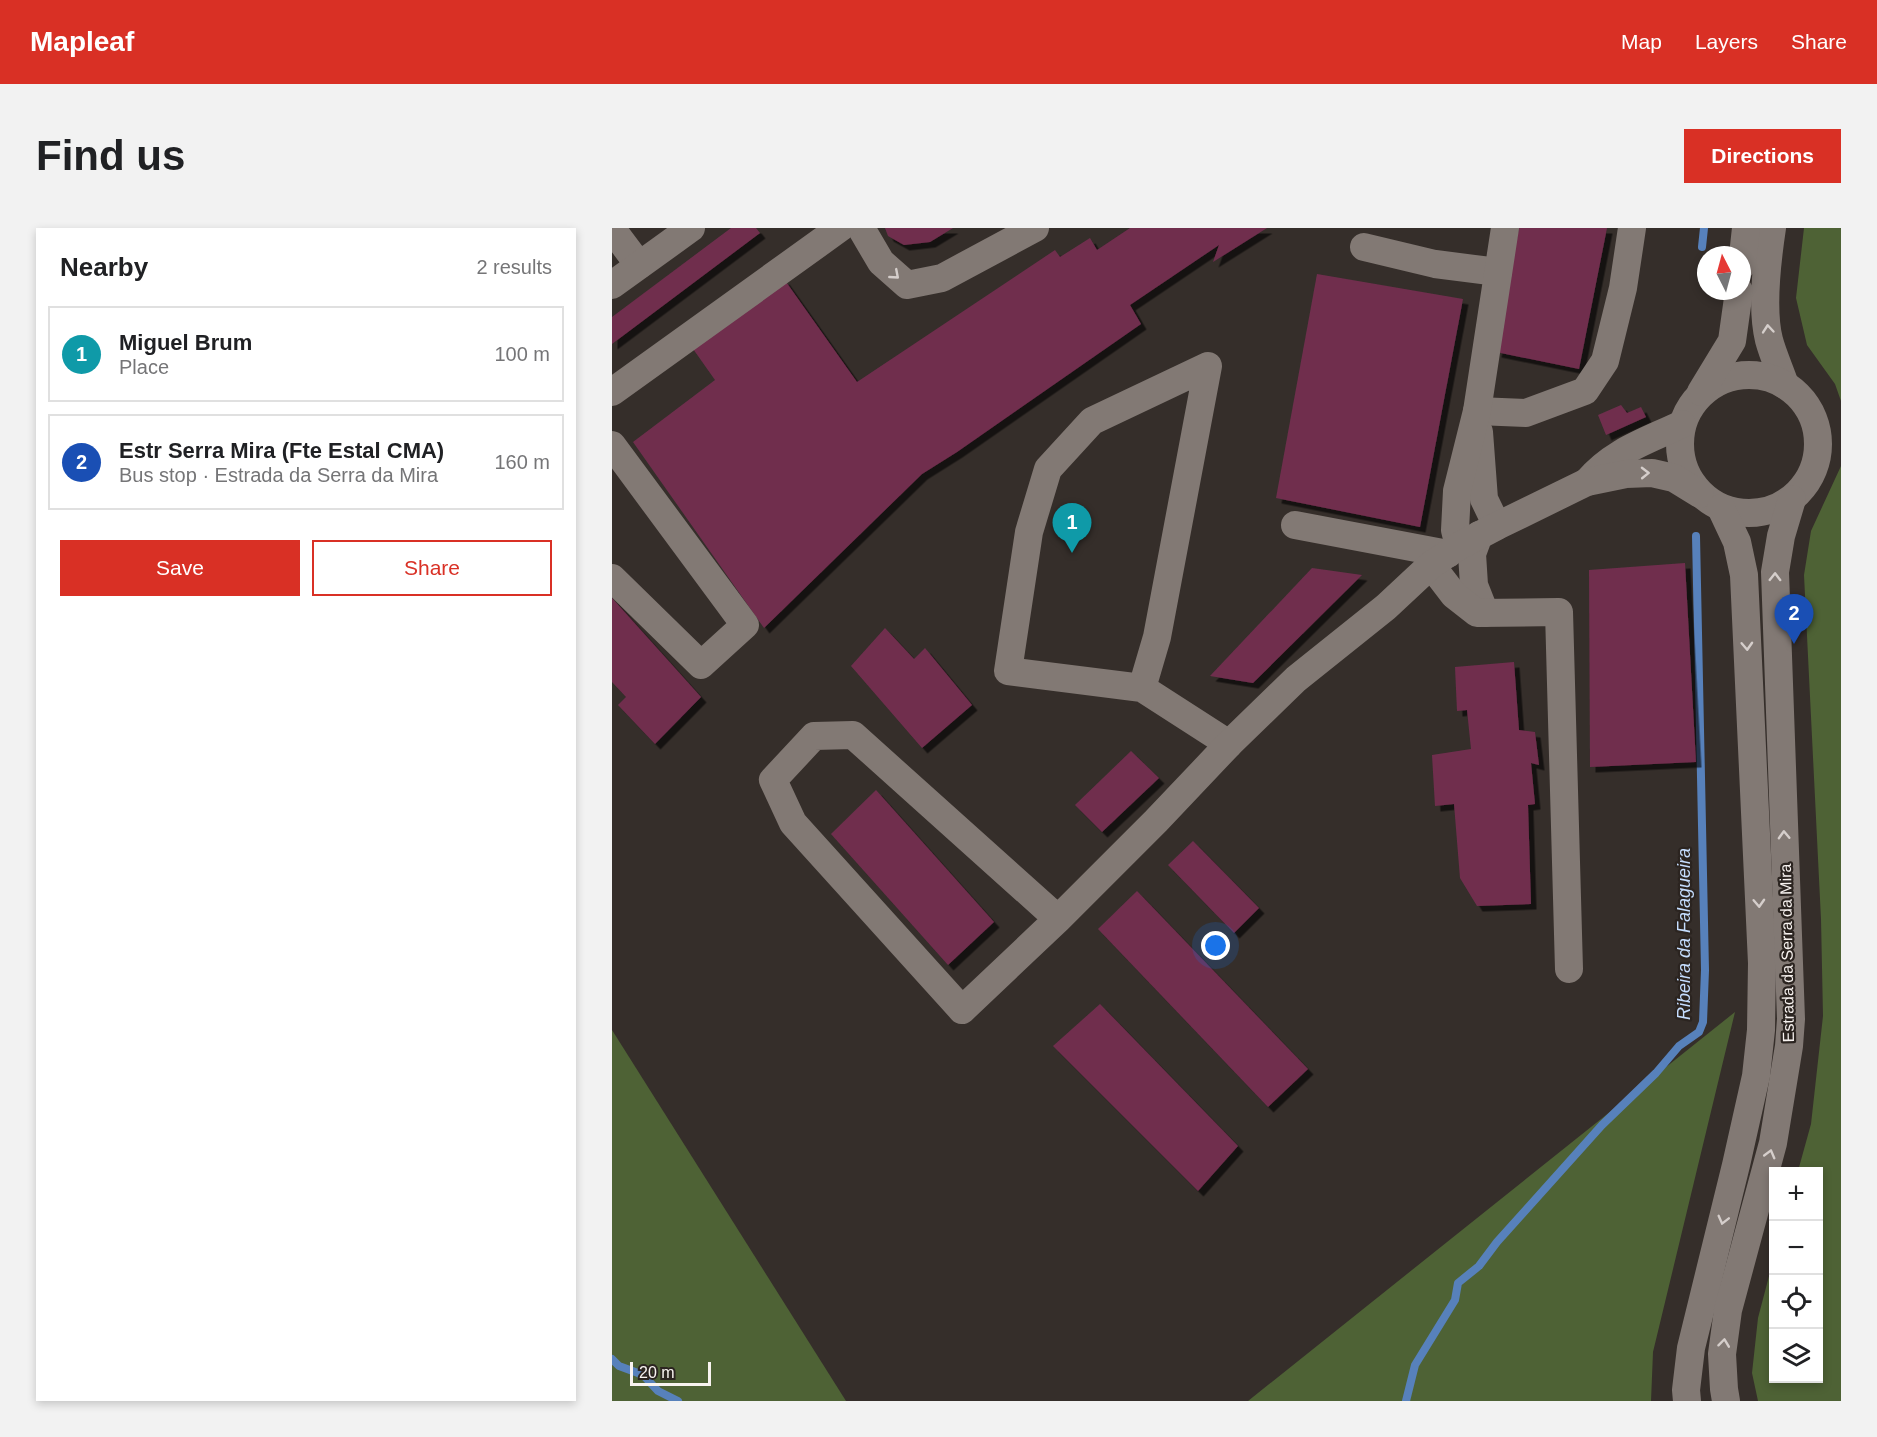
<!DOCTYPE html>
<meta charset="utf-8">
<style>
:root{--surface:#fff;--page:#f2f2f2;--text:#202124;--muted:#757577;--line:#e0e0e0;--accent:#d93025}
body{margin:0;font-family:Helvetica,sans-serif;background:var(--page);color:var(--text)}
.controls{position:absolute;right:18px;bottom:18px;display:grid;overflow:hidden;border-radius:0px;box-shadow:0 3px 9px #0003}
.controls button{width:54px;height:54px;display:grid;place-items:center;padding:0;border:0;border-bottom:2px solid var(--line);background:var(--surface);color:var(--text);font:30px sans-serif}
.compass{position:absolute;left:1085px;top:18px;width:54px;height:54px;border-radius:50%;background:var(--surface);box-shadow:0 3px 9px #0003;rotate:354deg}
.scale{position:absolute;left:18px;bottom:15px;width:81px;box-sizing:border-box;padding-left:6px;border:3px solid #f8f3f0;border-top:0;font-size:16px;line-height:21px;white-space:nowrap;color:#f8f3f0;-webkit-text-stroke:4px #2b2420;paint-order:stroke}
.you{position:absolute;left:604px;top:718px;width:21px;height:21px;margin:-15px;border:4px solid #fff;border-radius:50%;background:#1a73e8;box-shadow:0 0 0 9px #1a73e833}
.badge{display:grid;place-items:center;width:39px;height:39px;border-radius:50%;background:var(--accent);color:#fff;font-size:20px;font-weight:700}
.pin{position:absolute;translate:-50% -50px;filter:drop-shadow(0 2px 3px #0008)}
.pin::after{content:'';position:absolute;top:32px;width:21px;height:18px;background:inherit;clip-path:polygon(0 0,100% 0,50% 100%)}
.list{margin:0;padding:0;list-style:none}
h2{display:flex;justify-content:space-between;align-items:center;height:78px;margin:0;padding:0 24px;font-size:26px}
h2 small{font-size:20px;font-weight:400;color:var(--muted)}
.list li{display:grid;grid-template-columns:39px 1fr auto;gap:18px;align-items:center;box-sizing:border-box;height:96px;margin:0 12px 12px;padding:0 12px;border:2px solid var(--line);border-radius:0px}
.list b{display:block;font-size:22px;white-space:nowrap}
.list p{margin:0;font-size:20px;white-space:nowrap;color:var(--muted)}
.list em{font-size:20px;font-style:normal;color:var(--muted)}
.actions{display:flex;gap:12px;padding:18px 24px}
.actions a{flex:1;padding:14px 0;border:2px solid var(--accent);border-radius:0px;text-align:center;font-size:21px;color:var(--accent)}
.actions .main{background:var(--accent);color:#fff}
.icon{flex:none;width:33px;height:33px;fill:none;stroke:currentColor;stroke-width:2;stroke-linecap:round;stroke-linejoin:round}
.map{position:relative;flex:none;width:1229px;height:1173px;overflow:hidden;border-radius:0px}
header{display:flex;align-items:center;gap:36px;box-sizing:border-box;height:84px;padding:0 30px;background:var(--accent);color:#fff}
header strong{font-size:28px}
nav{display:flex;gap:33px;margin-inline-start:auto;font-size:21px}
.intro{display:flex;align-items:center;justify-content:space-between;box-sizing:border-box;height:144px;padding:0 36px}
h1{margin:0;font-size:42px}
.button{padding:15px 27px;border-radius:0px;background:var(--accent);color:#fff;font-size:21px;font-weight:700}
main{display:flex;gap:36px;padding:0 36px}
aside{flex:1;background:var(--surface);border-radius:0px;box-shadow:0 3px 9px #0003}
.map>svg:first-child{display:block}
.green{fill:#4e6235}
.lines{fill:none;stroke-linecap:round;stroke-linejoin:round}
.stream{stroke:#5781bb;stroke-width:8}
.building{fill:#702e4e;filter:url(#shadow)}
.minor{stroke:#827974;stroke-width:28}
.oneway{stroke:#d5cecb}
.labels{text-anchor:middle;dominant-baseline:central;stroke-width:4.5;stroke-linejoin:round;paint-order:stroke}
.street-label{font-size:16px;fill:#f8f3f0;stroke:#2b2420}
.water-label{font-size:18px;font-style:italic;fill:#c5ddfe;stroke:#2b2420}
</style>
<header>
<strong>Mapleaf</strong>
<nav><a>Map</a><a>Layers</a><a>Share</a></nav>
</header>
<div class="intro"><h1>Find us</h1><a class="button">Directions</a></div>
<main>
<aside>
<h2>Nearby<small>2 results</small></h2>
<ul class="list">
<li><span class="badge" style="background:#0f9aa8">1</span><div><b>Miguel Brum</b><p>Place</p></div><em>100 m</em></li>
<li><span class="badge" style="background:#1a4fb4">2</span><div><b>Estr Serra Mira (Fte Estal CMA)</b><p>Bus stop · Estrada da Serra da Mira</p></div><em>160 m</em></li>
</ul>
<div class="actions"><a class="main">Save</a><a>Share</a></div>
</aside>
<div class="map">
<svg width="1229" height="1173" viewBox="0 0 1229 1173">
<defs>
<filter id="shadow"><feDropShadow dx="5.5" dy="5.5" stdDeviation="0" flood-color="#0009"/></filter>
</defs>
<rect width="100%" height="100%" fill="#352e2a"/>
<!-- green -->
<g class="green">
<path d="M1192,0H1229V173L1223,156L1195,117L1184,70Z"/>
<path d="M1229,238V1173H1146L1140,1145L1146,1090L1161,1033L1162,1150H1206V944L1186,943L1199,896L1211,788L1209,691L1192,347L1199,303Z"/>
<path d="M1123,784L1041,1124L1039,1173H636Z"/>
<path d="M0,802L234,1173H0Z"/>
</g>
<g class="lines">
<!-- stream -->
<g class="stream">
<path d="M1090,19L1092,0"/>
<path d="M0,1131L7,1138L26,1145L33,1149L46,1163L66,1173"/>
<path d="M794,1173L803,1137L843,1072L846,1055L867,1038L885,1014L990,897L1044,845L1067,818L1087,804L1091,794L1093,742L1084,308"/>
</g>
</g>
<!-- building -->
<g class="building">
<path d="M119,0H144L148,5L0,116V89Z"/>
<path d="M273,0H341L318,14L292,17L276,8Z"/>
<path d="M518,0H655L601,34L607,17L518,77L529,96L345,224L310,246L152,400L21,214L103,152L79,118L172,51L245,154L443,22L448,29L478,10L485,22Z"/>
<path d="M907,0H995L967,141L884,124Z"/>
<path d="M705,46L851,71L808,299L664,270Z"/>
<path d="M1009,177L1015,185L1029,179L1034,189L994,207L986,187Z"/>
<path d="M1073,335L1084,534L978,539L977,342Z"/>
<path d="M700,340L750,347L641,455L598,448Z"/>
<path d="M0,370L89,469L43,516L6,477L14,469L0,454Z"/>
<path d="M273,400L302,431L313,420L360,477L310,520L239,438Z"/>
<path d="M902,434L907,502L923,504L927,537L919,535L923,576L916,577L919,676L865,678L848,650L842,576L823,578L820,527L859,521L855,482L845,483L843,439Z"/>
<path d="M519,523L547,550L490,604L463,577Z"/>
<path d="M264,562L382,694L336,737L219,606Z"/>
<path d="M581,613L647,680L622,705L556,637Z"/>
<path d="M525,663L696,841L656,879L486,701Z"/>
<path d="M488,776L626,918L586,963L441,818Z"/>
</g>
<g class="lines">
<!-- minor -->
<g class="minor">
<path d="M249,0L269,34L295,57L330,50L423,0"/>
<path d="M1160,0C1155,33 1149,80 1157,112C1161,127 1168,142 1173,157"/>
<path d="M0,1L27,37"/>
<path d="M752,19L823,36L886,44"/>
<path d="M1130,37L1134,0"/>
<path d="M0,57L79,0"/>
<circle cx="1137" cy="216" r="69"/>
<path d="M0,164L228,0"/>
<path d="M1089,164L1120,113L1127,63"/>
<path d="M865,183L914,185L973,163L993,133L1011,60L1020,0"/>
<path d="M867,204L872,271L885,298"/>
<path d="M0,217L133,397L89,437L0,350"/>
<path d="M975,254C1001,223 1035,213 1070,196"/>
<path d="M683,297L836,326"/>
<path d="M867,307L860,326L862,357L873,385"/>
<path d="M847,318L843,302L845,263L865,183L893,0"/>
<path d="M819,337L842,367L865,385L947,384L957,741"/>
<path d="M530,460L396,443L417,304L436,241L480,193L596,138L545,409L530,460L617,516"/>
<path d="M446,691L241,507L202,508L161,552L181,595L350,782L446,691L544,593L617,516L684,451L774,379L819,337L847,318L885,298L975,254L1014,246L1040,245L1062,250L1088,266"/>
<path d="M1075,1173L1074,1162L1079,1120L1124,937L1144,848L1149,802L1150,735L1132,347L1125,314L1109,280"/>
<path d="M1114,1173L1112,1161L1110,1126L1116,1082L1161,915L1177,818L1179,791L1163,344L1169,308L1180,271"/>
</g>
</g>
<!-- one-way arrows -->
<defs><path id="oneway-chevron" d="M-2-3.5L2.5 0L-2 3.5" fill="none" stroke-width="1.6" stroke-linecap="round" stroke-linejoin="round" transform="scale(1.5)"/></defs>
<g class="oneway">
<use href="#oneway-chevron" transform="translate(283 47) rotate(41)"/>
<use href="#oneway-chevron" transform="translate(1156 101) rotate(-95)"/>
<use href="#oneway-chevron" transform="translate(1033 245) rotate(-1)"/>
<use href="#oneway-chevron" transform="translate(1163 349) rotate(-89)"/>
<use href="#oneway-chevron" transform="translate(1135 418) rotate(87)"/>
<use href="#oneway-chevron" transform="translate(1172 607) rotate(-92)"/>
<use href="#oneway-chevron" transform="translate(1147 675) rotate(87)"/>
<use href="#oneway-chevron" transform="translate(1158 926) rotate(-75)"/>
<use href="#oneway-chevron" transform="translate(1111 992) rotate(104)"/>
<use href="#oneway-chevron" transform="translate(1112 1115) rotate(-83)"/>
</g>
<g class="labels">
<!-- street labels -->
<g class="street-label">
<text transform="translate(1175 725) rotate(-91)">Estrada da Serra da Mira</text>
</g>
<!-- water labels -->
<g class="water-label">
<text transform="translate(1072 706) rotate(-90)">Ribeira da Falagueira</text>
</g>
</g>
</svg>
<div class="controls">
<button>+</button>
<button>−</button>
<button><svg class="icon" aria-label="locate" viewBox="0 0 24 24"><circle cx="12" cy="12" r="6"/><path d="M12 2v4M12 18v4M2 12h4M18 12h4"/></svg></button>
<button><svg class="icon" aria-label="layers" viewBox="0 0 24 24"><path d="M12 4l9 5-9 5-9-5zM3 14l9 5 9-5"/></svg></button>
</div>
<svg class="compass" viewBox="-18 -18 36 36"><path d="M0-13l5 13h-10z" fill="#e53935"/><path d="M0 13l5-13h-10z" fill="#757577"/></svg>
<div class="scale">20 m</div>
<div class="you"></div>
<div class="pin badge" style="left:460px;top:325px;background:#0f9aa8">1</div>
<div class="pin badge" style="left:1182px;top:416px;background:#1a4fb4">2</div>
</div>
</main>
